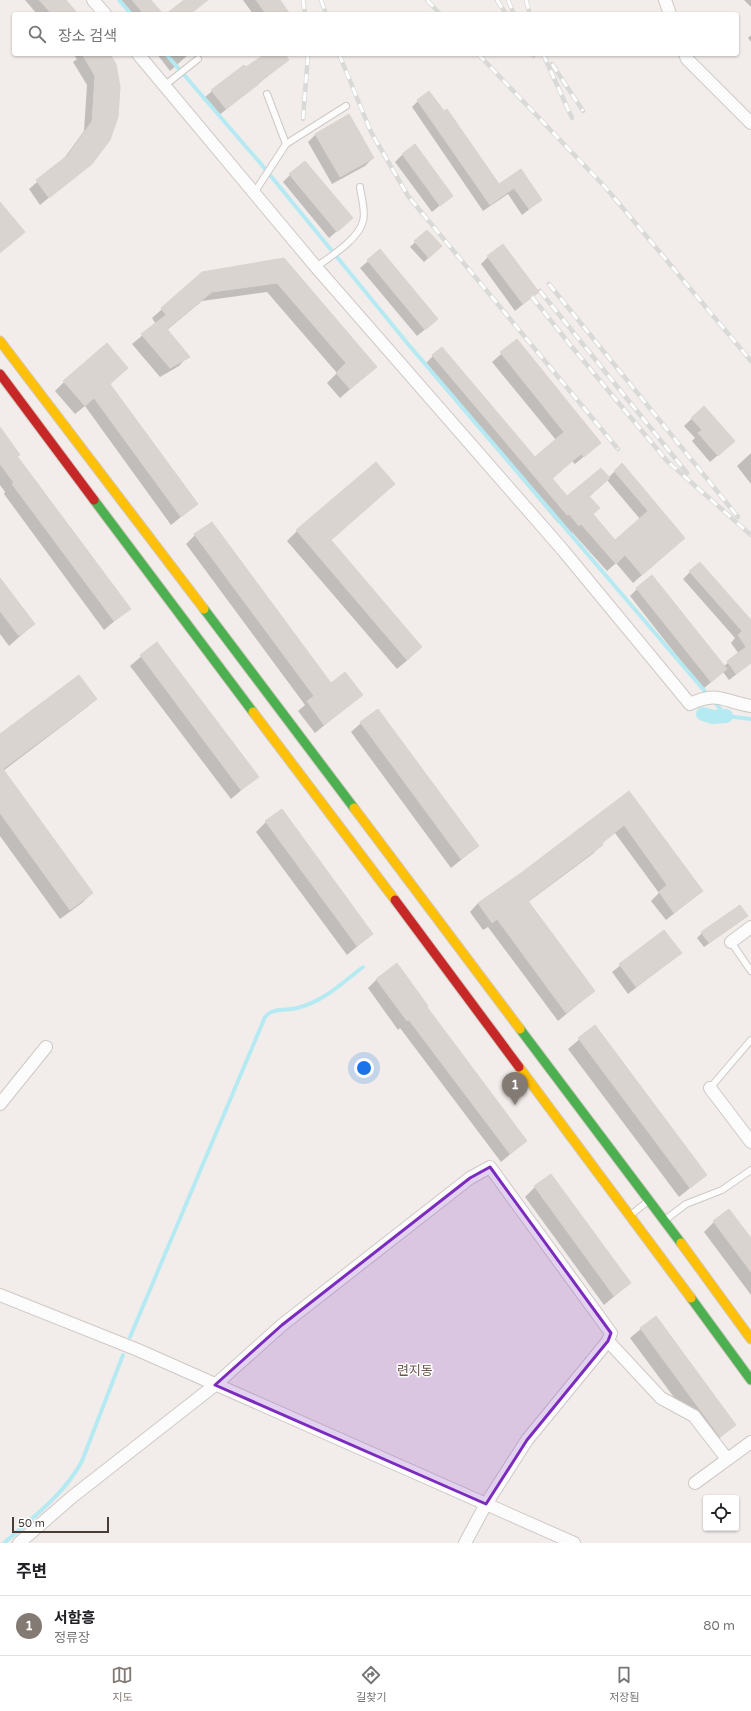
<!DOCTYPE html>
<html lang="ko">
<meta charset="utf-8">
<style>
:root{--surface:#fff;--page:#f2f2f2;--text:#202124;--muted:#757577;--line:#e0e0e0;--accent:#847a74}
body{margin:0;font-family:"Varela Round","Noto Sans KR",sans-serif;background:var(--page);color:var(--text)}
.controls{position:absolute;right:12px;bottom:12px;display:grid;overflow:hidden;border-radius:4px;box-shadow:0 1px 3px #0004}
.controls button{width:36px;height:36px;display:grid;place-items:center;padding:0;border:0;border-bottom:1px solid var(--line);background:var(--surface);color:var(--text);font:20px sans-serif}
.scale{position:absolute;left:12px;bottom:10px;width:97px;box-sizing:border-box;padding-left:4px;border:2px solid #483c34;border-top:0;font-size:11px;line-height:14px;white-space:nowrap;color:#483c34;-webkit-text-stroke:3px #fff;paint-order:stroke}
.you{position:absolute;left:364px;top:1068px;width:14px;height:14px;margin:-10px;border:3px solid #fff;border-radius:50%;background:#1a73e8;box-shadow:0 0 0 6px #1a73e833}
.badge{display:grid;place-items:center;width:26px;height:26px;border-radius:50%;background:var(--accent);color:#fff;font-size:13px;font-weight:700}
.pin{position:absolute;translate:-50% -33px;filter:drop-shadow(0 1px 2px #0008)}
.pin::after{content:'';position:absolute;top:21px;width:14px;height:12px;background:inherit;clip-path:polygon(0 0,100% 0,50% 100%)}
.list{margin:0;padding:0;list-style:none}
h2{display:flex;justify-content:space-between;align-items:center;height:52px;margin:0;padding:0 16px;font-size:17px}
h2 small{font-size:13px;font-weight:400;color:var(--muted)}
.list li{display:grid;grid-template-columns:26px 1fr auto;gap:12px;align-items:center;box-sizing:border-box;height:60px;padding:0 16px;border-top:1px solid var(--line)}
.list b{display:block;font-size:15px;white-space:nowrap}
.list p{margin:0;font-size:13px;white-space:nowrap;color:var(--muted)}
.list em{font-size:13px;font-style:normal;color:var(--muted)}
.icon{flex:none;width:22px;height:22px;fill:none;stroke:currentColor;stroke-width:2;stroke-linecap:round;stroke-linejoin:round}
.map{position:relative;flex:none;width:751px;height:1543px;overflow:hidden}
.search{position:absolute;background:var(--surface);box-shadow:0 1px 3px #0004;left:12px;right:12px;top:12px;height:44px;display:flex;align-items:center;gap:10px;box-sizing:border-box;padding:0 14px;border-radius:4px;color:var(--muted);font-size:15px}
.sheet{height:112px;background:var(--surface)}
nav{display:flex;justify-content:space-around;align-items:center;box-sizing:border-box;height:56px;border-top:1px solid var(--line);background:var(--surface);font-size:11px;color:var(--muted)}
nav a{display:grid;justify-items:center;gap:2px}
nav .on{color:var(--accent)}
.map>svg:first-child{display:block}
.shadow{fill:#0003;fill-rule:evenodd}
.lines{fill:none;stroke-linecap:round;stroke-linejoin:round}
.stream{stroke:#b6eaf3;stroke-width:4}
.canal{stroke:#b6eaf3;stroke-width:14}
.building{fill:#dad4d0;stroke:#dad3cf}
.lane-casing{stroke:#cec9c6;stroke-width:8}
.street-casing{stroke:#cec9c6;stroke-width:14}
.fast-casing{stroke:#d3c9c1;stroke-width:11}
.slow-casing{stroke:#d3c9c1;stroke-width:11}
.jam-casing{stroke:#d3c9c1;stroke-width:11}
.lane{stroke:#fdfcfc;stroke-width:6}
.street{stroke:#fdfcfc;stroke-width:12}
.fast{stroke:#4caf50;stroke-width:9}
.slow{stroke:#ffc107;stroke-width:9}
.jam{stroke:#c62828;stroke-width:9}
.rail-casing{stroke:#d9d9d8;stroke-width:4.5}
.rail{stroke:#fff;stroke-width:3;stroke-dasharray:9;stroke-linecap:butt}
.marked{fill:#7b2cbf;fill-opacity:0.2;stroke:#7b2cbf;stroke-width:3;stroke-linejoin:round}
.labels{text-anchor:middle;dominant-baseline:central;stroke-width:3;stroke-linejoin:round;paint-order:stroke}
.neighbourhood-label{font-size:13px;fill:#6c564b;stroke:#fff}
</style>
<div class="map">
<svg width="751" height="1543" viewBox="0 0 751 1543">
<rect width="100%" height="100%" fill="#f2edea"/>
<!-- shadow -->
<g class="shadow">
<path d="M25,0H65L77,14H37Z"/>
<path d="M119,0H150L162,14H130Z"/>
<path d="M243,0H279L289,14H253Z"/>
<path d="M744,0H751V7Z"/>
<path d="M751,35V42L748,38Z"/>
<path d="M73,54H109L91,163L40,205L29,189L63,160L84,131L87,85L73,62L77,59Z"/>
<path d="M157,54H187L188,55L170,71Z"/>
<path d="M267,54H284L288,60L218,116L204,98L212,91Z"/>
<path d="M418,101L498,186L521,170L541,200L522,215L508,194L483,211L412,107Z"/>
<path d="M349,116L373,158L365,166L332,184L308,142L315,135Z"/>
<path d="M403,154L451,196L432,212L395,162Z"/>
<path d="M290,175L352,218L329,238L283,182Z"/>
<path d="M427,231L436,251L424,262L410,247Z"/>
<path d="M380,251L429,326L417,336L360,268Z"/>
<path d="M488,257L538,292L515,311L481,264Z"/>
<path d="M284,259L376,367L340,398L327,383L337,373L267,292L202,301L167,330L188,356L179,366L160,377L132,344L156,324L152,318L203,273Z"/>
<path d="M517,340L600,443L575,464L572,461L552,479L567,498L608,478L615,471L684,538L633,583L616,563L607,571L572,532L570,534L560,521L558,523L425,364L433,356L535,459L556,440L492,362ZM607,480L640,519L615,541L592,515L589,497Z"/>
<path d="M127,368L109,385L197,504L171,525L85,406L75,414L55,391L64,382Z"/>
<path d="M704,407L726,448L710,462L692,441L695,438L684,426Z"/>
<path d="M0,432L19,454L16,457L129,609L104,630L4,494L5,492L0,485Z"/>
<path d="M751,453V484L737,466Z"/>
<path d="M394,484L330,540L411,657L397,669L287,541L297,531Z"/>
<path d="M195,535L331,684L361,695L315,733L298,711L305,705L186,544Z"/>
<path d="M690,572L751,621V663L729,680L723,672L703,689L630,596L637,589L724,666L739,654L731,643L735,638L683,579Z"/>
<path d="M0,580L34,624L9,646L0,634Z"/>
<path d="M157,643L257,777L231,799L130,666Z"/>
<path d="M96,699L86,708L3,771L92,893L82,903L60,919L0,836V735Z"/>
<path d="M361,723L478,846L451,868L351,732Z"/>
<path d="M629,792L702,891L666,920L651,901L659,893L615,833L601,844L594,853L528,902L594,991L558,1021L488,927L483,930L470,912L478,903L522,873Z"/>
<path d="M266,822L372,934L347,955L256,832Z"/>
<path d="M742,920L704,947L697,938L702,933Z"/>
<path d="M664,931L681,953L628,994L612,972Z"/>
<path d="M377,979L426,1007L526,1141L501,1162L400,1028L398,1030L368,988Z"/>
<path d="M595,1026L706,1175L679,1197L568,1049Z"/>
<path d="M535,1187L630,1283L604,1305L525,1197Z"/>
<path d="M714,1222L751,1240V1295L704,1232Z"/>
<path d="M655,1317L735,1425L710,1446L630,1338Z"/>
</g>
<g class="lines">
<!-- stream -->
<g class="stream">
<path d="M119,0L131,14"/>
<path d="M166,54L261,164L408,344L708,695"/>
<path d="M713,700L726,716L751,719"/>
<path d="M130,1337L265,1017C274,1007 285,1011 297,1008C323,1002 342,983 363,967"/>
<path d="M4,1543C32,1518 64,1495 82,1461L123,1355"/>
</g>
<!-- canal -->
<path class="canal" d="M703,714L713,717L726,716"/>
</g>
<!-- building -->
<g class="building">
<path d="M39,0H66L78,14H52Z"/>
<path d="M132,0H151L163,14H144Z"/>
<path d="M184,0H208L190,14H166Z"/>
<path d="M256,0H280L290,14H266Z"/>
<path d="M82,54H110L116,64L120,87L118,117L110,140L92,164L49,198L36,180L68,155L92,121L95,76Z"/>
<path d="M265,54H285L289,60L258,83L259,84L226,109L211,90L244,65L246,67Z"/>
<path d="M429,91L444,111L447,109L499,184L521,169L542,200L529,209L514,188L490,205L417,100Z"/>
<path d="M349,114L374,158L340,177L315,134Z"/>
<path d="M415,144L453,196L440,206L402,154Z"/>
<path d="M305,161L353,218L337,232L289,174Z"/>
<path d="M0,202L25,232L0,253Z"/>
<path d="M427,230L442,246L429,258L414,241Z"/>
<path d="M503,244L539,292L523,304L487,256Z"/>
<path d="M380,249L438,319L425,330L367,260Z"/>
<path d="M284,258L377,367L350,389L336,373L346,363L277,283L212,292L167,329L190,357L170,368L141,334L166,315L161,308L202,272Z"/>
<path d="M517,339L601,443L584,457L581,454L552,478L567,496L601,468L610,478L589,496L600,508L593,514L615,540L648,511L614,471L622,463L685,538L642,575L625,555L616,564L581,524L579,526L569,514L567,515L432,355L442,347L535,457L564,432L500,352Z"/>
<path d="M107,343L128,368L110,384L198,504L181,517L94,398L85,406L63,381Z"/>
<path d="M704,406L735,441L718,456L698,433L702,430L691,418Z"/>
<path d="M0,427L20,455L17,456L131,609L114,621L12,484L14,483L0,464Z"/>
<path d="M376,462L395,484L331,540L422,647L407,660L296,530Z"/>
<path d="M212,522L331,683L345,672L363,695L324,725L307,701L314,696L194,534Z"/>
<path d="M700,562L751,620V663L736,674L727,661L746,647L738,635L742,631L689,571Z"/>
<path d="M652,575L727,669L711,682L636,588Z"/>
<path d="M0,578L35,624L19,636L0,611Z"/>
<path d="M157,642L259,777L241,790L140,655Z"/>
<path d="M79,675L97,699L3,769L93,893L70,910L0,813V734Z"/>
<path d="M378,709L479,846L461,859L360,722Z"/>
<path d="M629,791L703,891L674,913L659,892L667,885L624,825L602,843L603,845L528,901L595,991L566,1013L497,919L492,923L478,903L521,873Z"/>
<path d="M282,809L373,934L357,946L265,821Z"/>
<path d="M740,905L748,916L709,943L701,932Z"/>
<path d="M664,930L682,953L636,987L619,964Z"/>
<path d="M397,963L428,1006L427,1007L527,1141L510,1154L409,1020L407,1021L376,979Z"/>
<path d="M595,1025L707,1175L690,1188L578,1038Z"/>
<path d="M551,1174L631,1283L614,1296L534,1186Z"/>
<path d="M729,1209L751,1238V1272L713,1221Z"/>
<path d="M656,1316L736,1425L720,1437L640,1328Z"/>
</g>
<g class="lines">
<defs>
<g id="lane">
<path d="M164,86L198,59"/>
<path d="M267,94L286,144"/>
<path d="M254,193L286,144L346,106"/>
<path d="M316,267C330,257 359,239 363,221C366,212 361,196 360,187"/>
<path d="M731,942L751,971"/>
<path d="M710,1088L751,1040"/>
<path d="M632,1214L648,1201"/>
<path d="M665,1220L686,1204L722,1190L751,1170"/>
</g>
<g id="street">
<path d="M93,0L105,14"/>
<path d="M665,0L670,14"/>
<path d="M138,54L316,267L562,549L690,704C718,690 724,702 751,706"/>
<path d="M685,54L687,59L751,123"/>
<path d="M731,942L751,927"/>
<path d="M710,1088L751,1142"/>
<path d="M0,1104L46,1047"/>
<path d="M0,1295L138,1350L574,1543"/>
<path d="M695,1483L751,1442"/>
<path d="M19,1543L72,1497L215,1385L282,1325L470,1178L490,1167L611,1333L608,1341L661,1398L694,1416L727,1459"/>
<path d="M465,1543L486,1504L527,1440L608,1341"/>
</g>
<g id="fast">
<path d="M94,500L253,712"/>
<path d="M204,609L354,808"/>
<path d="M520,1029L681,1243"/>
<path d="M691,1298L751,1380"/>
</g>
<g id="slow">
<path d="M0,341L204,609"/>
<path d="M253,712L395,900"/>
<path d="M354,808L520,1029"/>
<path d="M519,1067L691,1298"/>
<path d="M681,1243L751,1339"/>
</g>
<g id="jam">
<path d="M0,374L94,500"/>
<path d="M395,900L519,1067"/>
</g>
</defs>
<!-- lane casing -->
<use href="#lane" class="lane-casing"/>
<!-- street casing -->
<use href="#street" class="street-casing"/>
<!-- fast casing -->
<use href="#fast" class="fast-casing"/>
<!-- slow casing -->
<use href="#slow" class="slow-casing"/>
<!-- jam casing -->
<use href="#jam" class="jam-casing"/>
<!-- lane -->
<use href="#lane" class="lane"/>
<!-- street -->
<use href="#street" class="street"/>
<!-- fast -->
<use href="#fast" class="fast"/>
<!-- slow -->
<use href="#slow" class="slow"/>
<!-- jam -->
<use href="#jam" class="jam"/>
<defs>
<g id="rail">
<path d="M303,0L305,14"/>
<path d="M321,0L326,14"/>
<path d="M427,0L440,14"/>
<path d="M497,0L506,14"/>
<path d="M508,0L514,14"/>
<path d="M526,0L530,14"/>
<path d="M339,54L371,132L408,196L618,449"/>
<path d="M478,54L606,188L751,361"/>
<path d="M531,54L533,56"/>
<path d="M543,54L572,118"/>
<path d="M552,64L583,111"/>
<path d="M303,119L308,54"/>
<path d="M549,284L738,517"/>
<path d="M540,291L687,473"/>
<path d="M532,297L572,347L667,461L751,535"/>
</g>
</defs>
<!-- rail casing -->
<use href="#rail" class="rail-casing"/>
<!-- rail -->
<use href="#rail" class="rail"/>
</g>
<!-- marked area -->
<path class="marked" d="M490,1167L611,1333L608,1341L527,1440L486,1504L215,1385L282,1325L470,1178Z"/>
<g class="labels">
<!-- neighbourhood labels -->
<g class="neighbourhood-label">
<text x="415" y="1371">련지동</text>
</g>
</g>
</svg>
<div class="controls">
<button><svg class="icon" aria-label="locate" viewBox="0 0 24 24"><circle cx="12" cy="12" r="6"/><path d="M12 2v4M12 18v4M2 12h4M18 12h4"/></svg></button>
</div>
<div class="scale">50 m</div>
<div class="you"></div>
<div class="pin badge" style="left:515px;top:1105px">1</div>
<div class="search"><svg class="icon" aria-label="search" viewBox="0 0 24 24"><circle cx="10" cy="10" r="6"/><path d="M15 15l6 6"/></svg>장소 검색</div>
</div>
<section class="sheet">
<h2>주변<small></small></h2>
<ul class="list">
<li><span class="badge">1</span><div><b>서함흥</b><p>정류장</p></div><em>80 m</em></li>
</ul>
</section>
<nav>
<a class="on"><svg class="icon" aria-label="map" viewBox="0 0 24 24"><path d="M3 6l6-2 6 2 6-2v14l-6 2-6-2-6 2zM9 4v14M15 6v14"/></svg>지도</a>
<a><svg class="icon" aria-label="directions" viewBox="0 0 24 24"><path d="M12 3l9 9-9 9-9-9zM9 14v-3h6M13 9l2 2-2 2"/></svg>길찾기</a>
<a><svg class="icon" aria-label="saved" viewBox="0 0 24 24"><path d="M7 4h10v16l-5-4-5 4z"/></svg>저장됨</a>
</nav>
